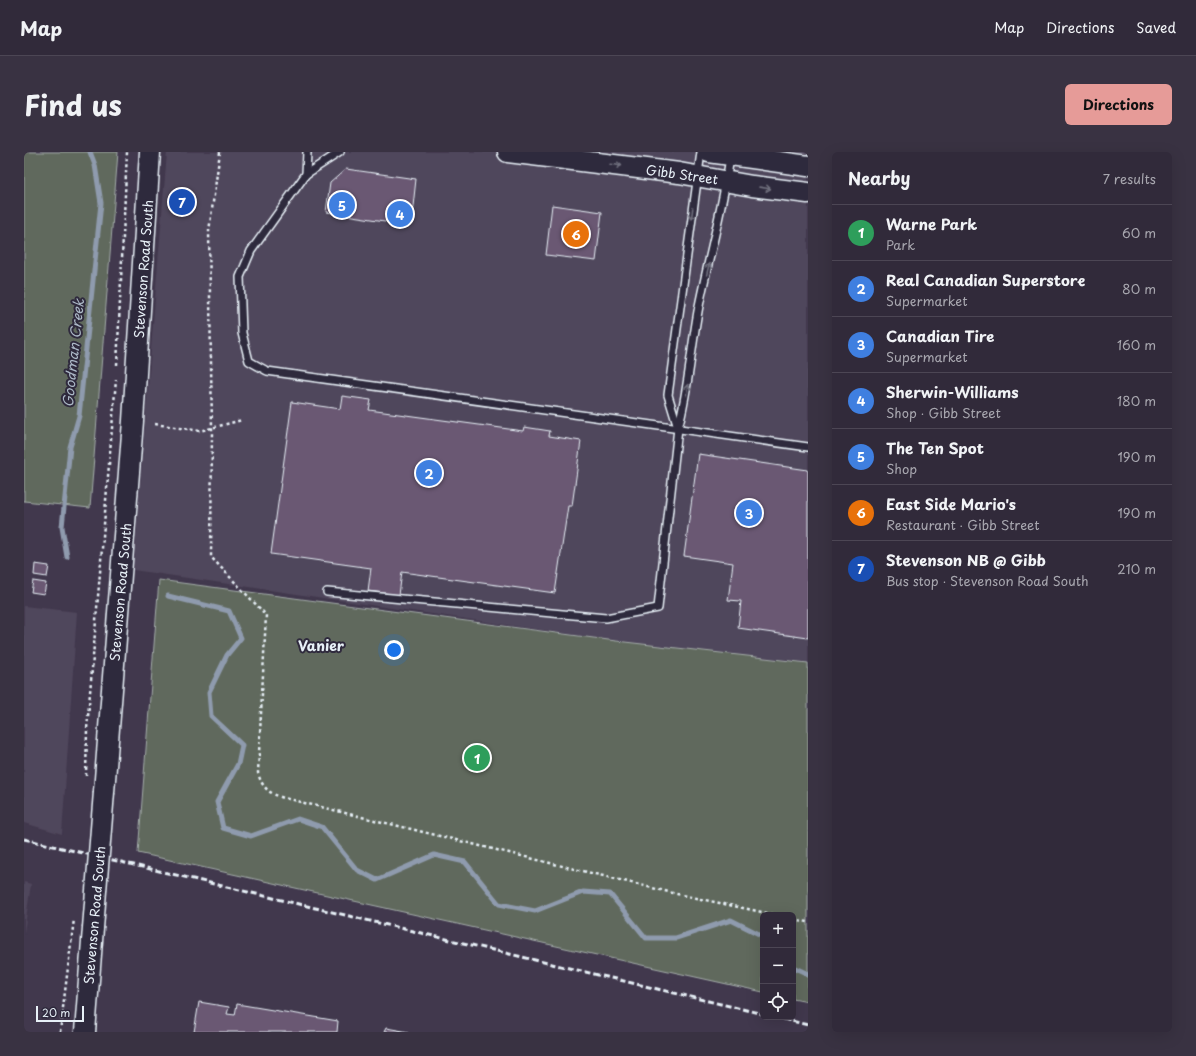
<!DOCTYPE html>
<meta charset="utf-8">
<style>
:root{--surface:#312a3a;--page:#393242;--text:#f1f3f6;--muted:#a8a7af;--line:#4c4654;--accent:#e69b98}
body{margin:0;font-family:"Playpen Sans",sans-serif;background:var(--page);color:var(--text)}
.controls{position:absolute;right:12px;bottom:12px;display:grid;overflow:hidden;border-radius:6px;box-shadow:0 4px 16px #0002}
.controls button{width:36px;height:36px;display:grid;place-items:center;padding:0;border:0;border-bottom:1px solid var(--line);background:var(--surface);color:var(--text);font:20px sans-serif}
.scale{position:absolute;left:12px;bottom:10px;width:48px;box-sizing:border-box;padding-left:4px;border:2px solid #e8f1f8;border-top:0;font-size:11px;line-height:14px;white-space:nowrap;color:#e8f1f8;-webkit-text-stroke:3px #2f2a3d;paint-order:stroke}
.you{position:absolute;left:370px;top:498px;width:14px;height:14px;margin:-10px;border:3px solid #fff;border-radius:50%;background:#1a73e8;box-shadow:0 0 0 6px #1a73e833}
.badge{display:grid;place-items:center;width:26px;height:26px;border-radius:50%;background:var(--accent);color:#fff;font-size:13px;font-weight:700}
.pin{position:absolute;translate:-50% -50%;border:2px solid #fff;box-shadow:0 1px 4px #0006}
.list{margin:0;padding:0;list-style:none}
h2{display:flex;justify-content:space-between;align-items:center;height:52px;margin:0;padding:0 16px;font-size:17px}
h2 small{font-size:13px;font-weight:400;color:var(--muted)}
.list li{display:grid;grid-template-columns:26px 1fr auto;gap:12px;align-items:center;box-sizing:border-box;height:56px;padding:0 16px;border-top:1px solid var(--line)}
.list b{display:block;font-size:15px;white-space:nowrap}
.list p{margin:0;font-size:13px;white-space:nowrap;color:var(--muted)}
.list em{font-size:13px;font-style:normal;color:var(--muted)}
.icon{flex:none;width:22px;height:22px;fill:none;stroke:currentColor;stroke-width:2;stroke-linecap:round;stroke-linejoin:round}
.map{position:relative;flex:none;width:784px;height:880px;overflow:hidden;border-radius:6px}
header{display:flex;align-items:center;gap:24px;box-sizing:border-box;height:56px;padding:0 20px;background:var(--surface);border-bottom:1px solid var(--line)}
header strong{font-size:19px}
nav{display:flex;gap:22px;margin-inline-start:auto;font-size:14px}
.intro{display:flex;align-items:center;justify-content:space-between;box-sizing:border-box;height:96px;padding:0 24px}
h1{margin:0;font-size:28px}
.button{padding:10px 18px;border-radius:6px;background:var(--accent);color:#111;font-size:14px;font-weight:700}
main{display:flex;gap:24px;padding:0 24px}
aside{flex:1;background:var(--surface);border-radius:6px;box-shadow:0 4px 16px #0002}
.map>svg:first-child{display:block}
.built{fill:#50465b}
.green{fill:#60695d;stroke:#a4adaa}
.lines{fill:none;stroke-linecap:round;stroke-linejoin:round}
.stream{stroke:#8f9bae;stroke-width:5}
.building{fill:#6a5973;stroke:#e8f1f8}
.lane-casing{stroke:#e8f1f8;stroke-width:10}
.secondary-casing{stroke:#e8f1f8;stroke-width:23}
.path{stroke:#e8f1f8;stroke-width:2.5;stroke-dasharray:3 3;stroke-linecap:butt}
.lane{stroke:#2f2a3d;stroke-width:7}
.secondary{stroke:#2f2a3d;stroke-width:20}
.rail{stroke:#e8f1f8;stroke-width:3;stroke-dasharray:6 3;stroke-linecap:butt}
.secondary-bridge-casing{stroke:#e8f1f8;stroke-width:23;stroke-linecap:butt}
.secondary-bridge{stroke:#2f2a3d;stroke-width:20}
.oneway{stroke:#70707e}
.labels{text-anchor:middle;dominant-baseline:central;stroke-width:4;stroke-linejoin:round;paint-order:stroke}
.street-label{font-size:13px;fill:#e8f1f8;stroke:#2f2a3d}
.water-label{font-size:14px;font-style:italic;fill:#acb8c7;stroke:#2f2a3d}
.neighbourhood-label{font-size:14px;font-weight:bold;fill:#e8f1f8;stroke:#2f2a3d}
</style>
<header>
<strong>Map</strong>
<nav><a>Map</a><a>Directions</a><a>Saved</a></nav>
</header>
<div class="intro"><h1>Find us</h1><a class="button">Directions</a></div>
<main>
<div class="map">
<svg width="784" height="880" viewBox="0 0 784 880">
<rect width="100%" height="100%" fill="#41384d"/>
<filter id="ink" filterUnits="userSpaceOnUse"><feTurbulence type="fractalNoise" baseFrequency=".025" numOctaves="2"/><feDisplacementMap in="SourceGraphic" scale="8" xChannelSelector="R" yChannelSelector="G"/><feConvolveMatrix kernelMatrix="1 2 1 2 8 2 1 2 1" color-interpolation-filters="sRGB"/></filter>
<g filter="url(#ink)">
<!-- built -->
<g class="built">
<path d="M143,0H784V511L592,489L109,418Z"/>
<path d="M0,454L53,460L38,682L0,671Z"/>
<path d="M0,730L7,732L0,781Z"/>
</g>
<!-- green -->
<g class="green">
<path d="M0,0H94L66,356L0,349Z"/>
<path d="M135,428L592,489L784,511V850L769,847V763H739V840L114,701Z"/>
</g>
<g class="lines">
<!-- stream -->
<g class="stream">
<path d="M43,405L38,375L46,295L55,264L77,51L71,13L66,0"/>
<path d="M144,444L205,459L217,486L203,503L185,540L187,564L218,593L214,612L193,650L199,676L227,684L274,667L298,675L333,718L353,728L410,703L441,710L475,752L511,759L559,740L586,742L622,786H652L707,768L739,784"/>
<path d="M769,815L784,822"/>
</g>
</g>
<!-- building -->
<g class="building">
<path d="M322,17L392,27L387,73L302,60L306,31Z"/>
<path d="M528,53L578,60L572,109L522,103Z"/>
<path d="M318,244L347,248L345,258L499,279L500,275L526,279L525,284L557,289L548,354H544L531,441L378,420L375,443L344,439L347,416L247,402L268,250L316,257Z"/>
<path d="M674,302L784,318V486L714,476L717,449L704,448L709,411L660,404Z"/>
<path d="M11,412L25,414L23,425L10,423Z"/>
<path d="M9,429L22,431L20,442L7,440Z"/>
<path d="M175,850L205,855L203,862L211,863L213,852L314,869L313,880H170Z"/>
<path d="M362,876L385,880H360Z"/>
</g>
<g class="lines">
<defs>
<g id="lane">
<path d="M316,0L282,22L227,99L216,125L218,181L225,209L243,219L784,295"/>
<path d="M282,22L283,0"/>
<path d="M654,276L644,243L677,0"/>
<path d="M303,440L582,466L634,456L654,276C665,236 667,195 675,154C685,104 699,55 706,5"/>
</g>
<g id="secondary">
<path d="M484,0L655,21L728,34L784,41"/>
<path d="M685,0L784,14"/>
<path d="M80,640L109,269L126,0"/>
<path d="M61,880L69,776"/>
</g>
</defs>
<!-- lane casing -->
<use href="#lane" class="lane-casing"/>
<!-- secondary casing -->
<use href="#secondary" class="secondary-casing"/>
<!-- path -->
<g class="path">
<path d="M196,0L185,79L188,276L187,405L242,463L234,621C238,636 246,642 260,646L653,742L752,763"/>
<path d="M93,213L103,0"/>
<path d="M131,272L176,279L218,268"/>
<path d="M62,624L63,577L92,228"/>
<path d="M769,767L784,770"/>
<path d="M36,880L50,767"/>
</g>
<!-- lane -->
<use href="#lane" class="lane"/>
<!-- secondary -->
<use href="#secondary" class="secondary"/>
<!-- rail -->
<g class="rail">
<path d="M0,687L739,862"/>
<path d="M751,865L784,873"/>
</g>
<defs>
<path id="secondary-bridge" d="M69,776L80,640"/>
</defs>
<!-- secondary-bridge casing -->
<use href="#secondary-bridge" class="secondary-bridge-casing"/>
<!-- secondary-bridge -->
<use href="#secondary-bridge" class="secondary-bridge"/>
</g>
<!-- one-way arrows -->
<defs><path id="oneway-shaft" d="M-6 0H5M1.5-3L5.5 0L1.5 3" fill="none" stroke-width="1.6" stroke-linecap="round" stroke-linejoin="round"/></defs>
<g class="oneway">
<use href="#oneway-shaft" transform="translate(592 13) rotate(7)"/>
<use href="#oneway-shaft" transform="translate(741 36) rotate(8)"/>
<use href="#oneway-shaft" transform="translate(668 62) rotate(97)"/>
<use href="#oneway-shaft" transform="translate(684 117) rotate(-77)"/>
<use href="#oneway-shaft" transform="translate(663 238) rotate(-82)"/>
</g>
</g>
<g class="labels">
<!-- street labels -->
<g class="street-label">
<text transform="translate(658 22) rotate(8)">Gibb Street</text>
<text transform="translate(119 117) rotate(-86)">Stevenson Road South</text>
<text transform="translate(96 440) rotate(-85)">Stevenson Road South</text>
<text transform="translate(70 763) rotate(-85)">Stevenson Road South</text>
</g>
<!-- water labels -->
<g class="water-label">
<text transform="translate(49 201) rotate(-84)">Goodman Creek</text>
</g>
<!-- neighbourhood labels -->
<g class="neighbourhood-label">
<text x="297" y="493">Vanier</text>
</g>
</g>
</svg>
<div class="controls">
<button>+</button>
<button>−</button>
<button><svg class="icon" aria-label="locate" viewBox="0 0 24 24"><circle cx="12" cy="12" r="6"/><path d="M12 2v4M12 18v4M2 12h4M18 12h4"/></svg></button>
</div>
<div class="scale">20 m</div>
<div class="you"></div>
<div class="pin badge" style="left:453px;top:606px;background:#2e9e5b">1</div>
<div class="pin badge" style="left:405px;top:321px;background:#3f7fe0">2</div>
<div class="pin badge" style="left:725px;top:361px;background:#3f7fe0">3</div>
<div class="pin badge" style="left:376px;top:62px;background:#3f7fe0">4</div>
<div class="pin badge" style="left:318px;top:53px;background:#3f7fe0">5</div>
<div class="pin badge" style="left:552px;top:82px;background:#e8710a">6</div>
<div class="pin badge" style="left:158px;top:50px;background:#1a4fb4">7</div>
</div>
<aside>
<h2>Nearby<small>7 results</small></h2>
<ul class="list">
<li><span class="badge" style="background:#2e9e5b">1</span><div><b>Warne Park</b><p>Park</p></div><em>60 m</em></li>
<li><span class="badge" style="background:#3f7fe0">2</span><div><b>Real Canadian Superstore</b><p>Supermarket</p></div><em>80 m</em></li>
<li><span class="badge" style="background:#3f7fe0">3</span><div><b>Canadian Tire</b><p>Supermarket</p></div><em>160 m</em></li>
<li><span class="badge" style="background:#3f7fe0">4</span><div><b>Sherwin-Williams</b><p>Shop · Gibb Street</p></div><em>180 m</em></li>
<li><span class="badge" style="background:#3f7fe0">5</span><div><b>The Ten Spot</b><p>Shop</p></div><em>190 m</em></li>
<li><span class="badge" style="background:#e8710a">6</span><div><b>East Side Mario's</b><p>Restaurant · Gibb Street</p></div><em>190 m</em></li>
<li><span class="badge" style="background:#1a4fb4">7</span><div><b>Stevenson NB @ Gibb</b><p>Bus stop · Stevenson Road South</p></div><em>210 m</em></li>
</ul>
</aside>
</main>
